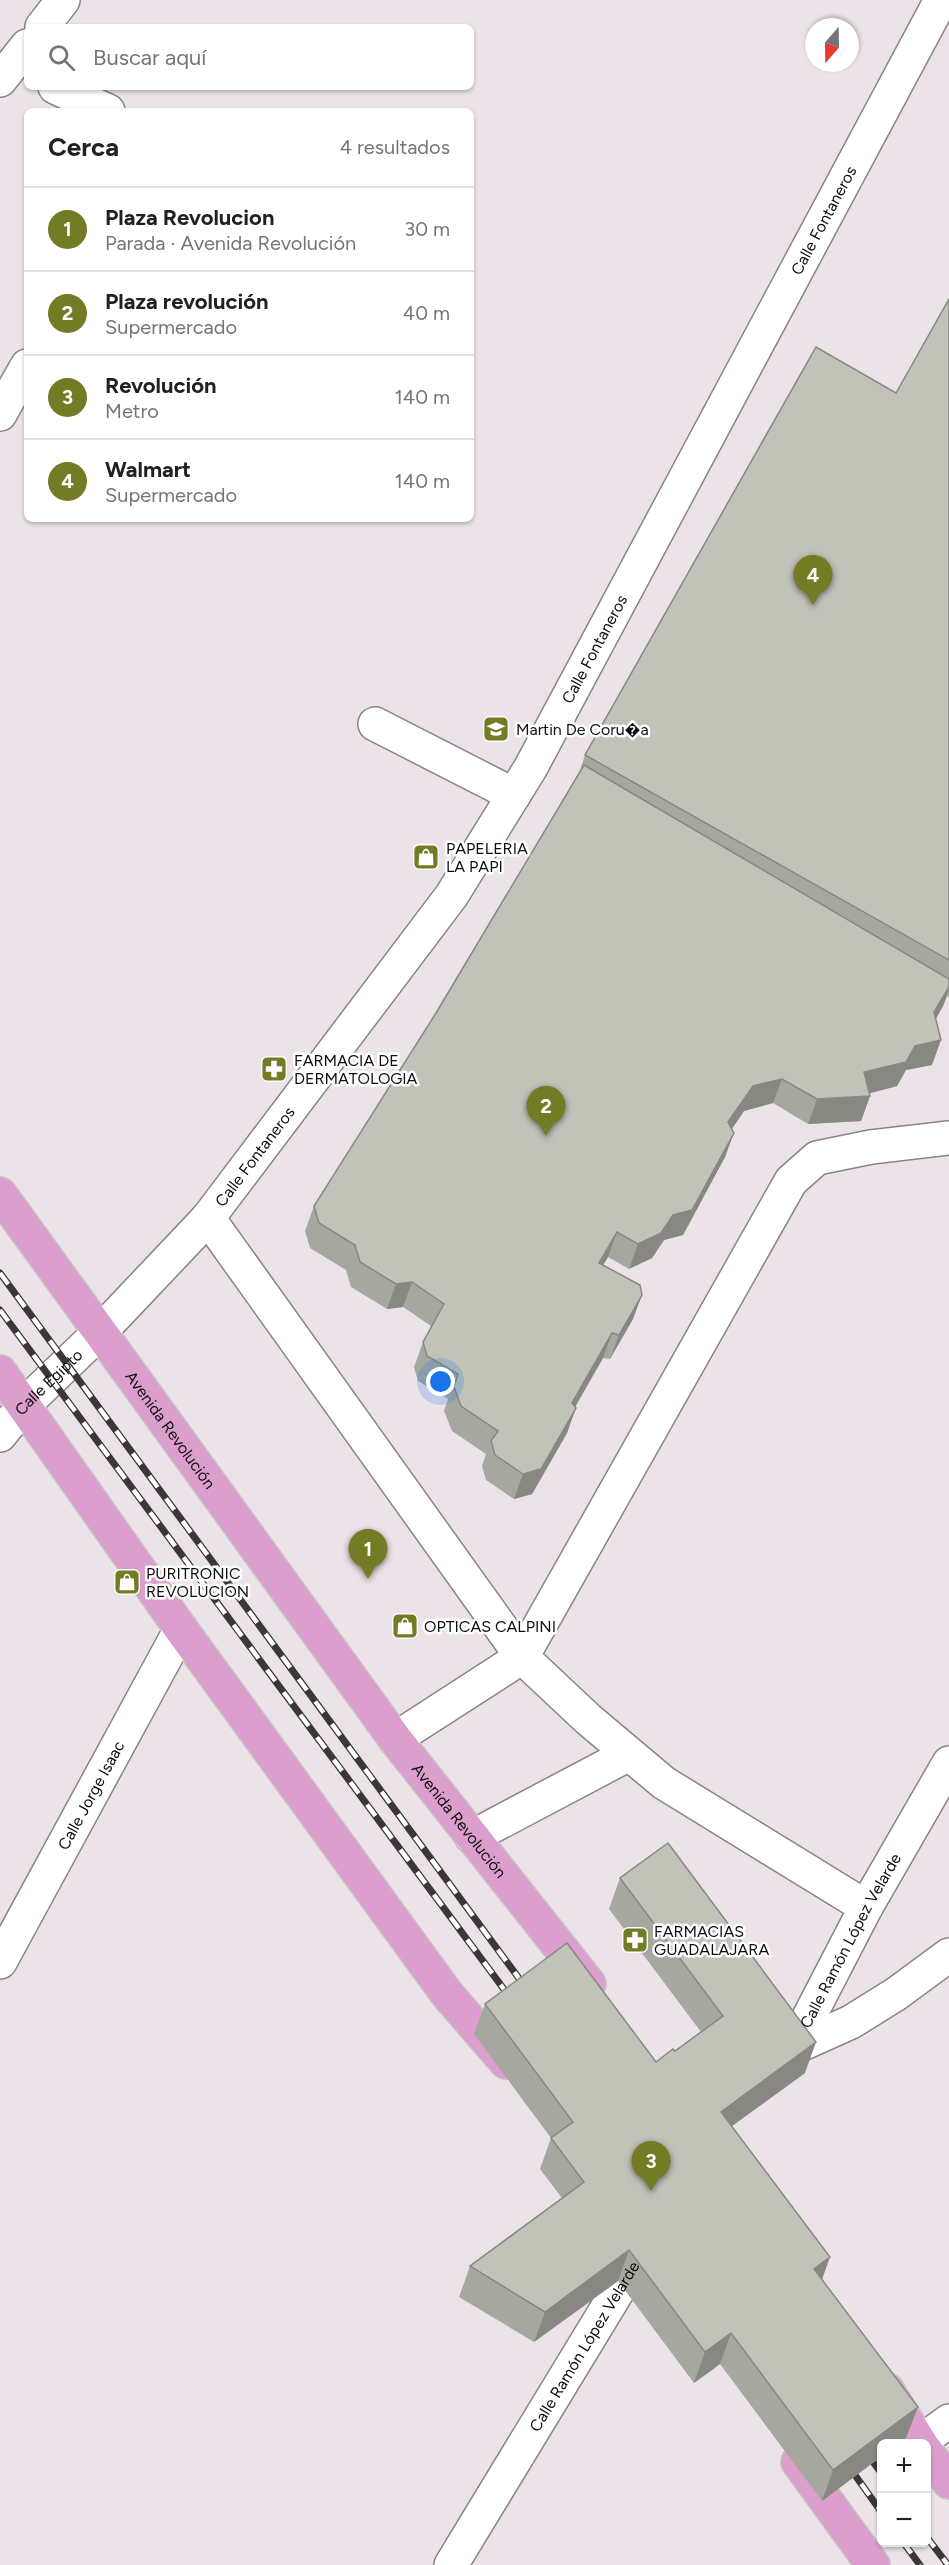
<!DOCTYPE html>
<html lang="es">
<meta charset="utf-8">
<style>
:root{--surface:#fff;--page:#f6f6f6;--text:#202124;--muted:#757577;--line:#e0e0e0;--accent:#747b25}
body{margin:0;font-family:Figtree,sans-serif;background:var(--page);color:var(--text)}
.controls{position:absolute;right:18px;bottom:18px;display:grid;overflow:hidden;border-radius:9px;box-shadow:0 2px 4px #0004}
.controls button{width:54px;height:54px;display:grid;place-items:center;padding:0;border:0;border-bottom:2px solid var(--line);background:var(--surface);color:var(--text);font:30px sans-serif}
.compass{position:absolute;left:805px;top:18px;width:54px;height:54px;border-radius:50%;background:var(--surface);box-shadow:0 2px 4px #0004;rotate:200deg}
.you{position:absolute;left:441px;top:1382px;width:21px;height:21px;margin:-15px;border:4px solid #fff;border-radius:50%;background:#1a73e8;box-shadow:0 0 0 9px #1a73e833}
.badge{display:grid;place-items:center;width:39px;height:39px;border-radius:50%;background:var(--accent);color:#fff;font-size:20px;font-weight:700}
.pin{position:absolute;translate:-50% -50px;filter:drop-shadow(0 2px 3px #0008)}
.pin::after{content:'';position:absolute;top:32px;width:21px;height:18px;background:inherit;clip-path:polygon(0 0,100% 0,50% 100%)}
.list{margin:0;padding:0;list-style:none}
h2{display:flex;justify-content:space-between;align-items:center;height:78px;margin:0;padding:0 24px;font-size:26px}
h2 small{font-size:20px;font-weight:400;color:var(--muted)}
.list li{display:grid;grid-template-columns:39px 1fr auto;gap:18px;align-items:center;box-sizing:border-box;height:84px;padding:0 24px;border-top:2px solid var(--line)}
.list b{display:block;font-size:22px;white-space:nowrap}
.list p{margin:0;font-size:20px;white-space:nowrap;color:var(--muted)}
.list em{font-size:20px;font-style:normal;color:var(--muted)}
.icon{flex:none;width:33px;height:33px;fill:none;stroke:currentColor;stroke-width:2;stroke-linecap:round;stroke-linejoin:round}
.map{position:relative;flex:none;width:949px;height:2565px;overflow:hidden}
.search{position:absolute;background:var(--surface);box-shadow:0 2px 4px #0004;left:24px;top:24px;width:450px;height:66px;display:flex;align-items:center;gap:15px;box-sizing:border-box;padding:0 21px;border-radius:9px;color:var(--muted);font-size:22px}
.panel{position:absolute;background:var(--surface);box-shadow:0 2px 4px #0004;left:24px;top:108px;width:450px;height:414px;border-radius:9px}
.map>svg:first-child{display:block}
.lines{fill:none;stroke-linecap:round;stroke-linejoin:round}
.minor-casing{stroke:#8c8389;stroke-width:36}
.major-casing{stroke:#c6c5c5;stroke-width:36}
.minor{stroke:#fff;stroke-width:33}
.major{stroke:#db9ecd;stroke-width:33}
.rail-casing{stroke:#3a3639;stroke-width:7}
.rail{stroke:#fff;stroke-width:4.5;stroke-dasharray:14;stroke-linecap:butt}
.wall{fill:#a6a89f}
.shaded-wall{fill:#878882}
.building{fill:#c1c3b9;stroke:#878882;stroke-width:1.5}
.labels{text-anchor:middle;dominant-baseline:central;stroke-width:5;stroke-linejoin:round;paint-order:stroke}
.street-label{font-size:16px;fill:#100d0f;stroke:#fff}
.poi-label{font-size:16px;fill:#100d0f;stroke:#fff;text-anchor:start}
</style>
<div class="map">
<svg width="949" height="2565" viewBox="0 0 949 2565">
<rect width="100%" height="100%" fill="#ece3e9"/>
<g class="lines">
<defs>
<g id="minor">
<path d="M42,27L63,0"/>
<path d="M0,80L27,46"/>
<path d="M55,87L108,111"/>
<path d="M0,414L27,366"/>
<path d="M375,724L514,795"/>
<path d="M208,1218L522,1657L588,1719L664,1783L866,1907"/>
<path id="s1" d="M0,1435L25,1404L101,1331L208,1218L452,895L531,767L941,0"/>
<path d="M395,1739L522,1657L791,1181L817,1158L871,1147L949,1138"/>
<path d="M472,1837L629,1754"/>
<path id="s2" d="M0,1962L181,1629"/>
<path d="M793,2048L851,2022L896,1994L949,1955"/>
<path id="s3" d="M781,2063L793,2048L866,1907L949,1763"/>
<path d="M920,2442L949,2421"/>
<path id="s4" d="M451,2565L645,2246"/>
</g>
<g id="major">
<path id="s5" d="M0,1194L395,1739L589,1984"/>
<path d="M0,1372L181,1629L447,1994L506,2062"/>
<path d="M887,2390L921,2444"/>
<path d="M926,2451L949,2482"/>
<path d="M798,2462L873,2565"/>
</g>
</defs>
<!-- minor casing -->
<use href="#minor" class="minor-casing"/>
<!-- major casing -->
<use href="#major" class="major-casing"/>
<!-- minor -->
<use href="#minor" class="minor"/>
<!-- major -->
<use href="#major" class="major"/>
<defs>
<g id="rail">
<path d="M0,1273L529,1992"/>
<path d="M0,1310L515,2004"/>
<path d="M864,2450L882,2474"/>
<path d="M845,2461L882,2513"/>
<path d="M926,2536L948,2565"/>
<path d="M903,2542L920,2565"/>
</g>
</defs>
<!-- rail casing -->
<use href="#rail" class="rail-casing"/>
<!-- rail -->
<use href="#rail" class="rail"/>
</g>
<!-- wall -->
<g class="wall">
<path d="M949,299V997L947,996L943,1006L936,1019L932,1065L906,1070L897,1086L870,1093V1096L861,1121L808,1124L773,1103L744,1111L732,1129L725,1157L683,1235L664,1240L652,1258L629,1269L608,1257L603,1265L633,1319L610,1359L603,1358L575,1407L567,1433L532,1494L514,1499L486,1480L482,1466L486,1454L452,1431L444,1411L448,1399L418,1381L414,1367L423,1342L431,1326L403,1307L387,1309L351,1287L346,1270L310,1248L305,1231L314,1206L436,1013L579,773L585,755L896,393Z"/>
<path d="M620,1878L805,2073L732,2126L822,2279L906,2438L882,2444V2456L822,2501L720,2364L694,2383L618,2281L534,2342L459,2297L470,2266L562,2198L540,2169L551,2138L474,2034L485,2004L656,2062L675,2051L701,2032L609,1909Z"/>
</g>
<!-- shaded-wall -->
<g class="shaded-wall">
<path d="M949,987V990L943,1006L925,1037L934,1012Z"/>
<path d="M941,1040L932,1065L906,1070L897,1086L856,1097L870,1096L861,1121L808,1124L817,1099L864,1072L915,1046Z"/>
<path d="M782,1079L773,1103L744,1111L719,1147L728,1122L753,1086Z"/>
<path d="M734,1133L725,1157L683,1235L664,1240L652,1258L629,1269L638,1244L673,1215Z"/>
<path d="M617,1232L608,1257L590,1287L599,1263Z"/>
<path d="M412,1282L403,1307L387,1309L396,1284Z"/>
<path d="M642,1295L633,1319L610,1359L619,1335Z"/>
<path d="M612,1333L603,1358L563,1428L572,1403Z"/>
<path d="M576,1408L567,1433L532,1494L514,1499L523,1474Z"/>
<path d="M816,2042L805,2073L710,2142L721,2112Z"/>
<path d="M629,2250L618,2281L534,2342L545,2312Z"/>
<path d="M830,2257L819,2288L814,2269Z"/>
<path d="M731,2333L720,2364L694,2383L705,2352Z"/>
<path d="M918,2407L906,2438L899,2444H882V2456L822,2501L833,2470Z"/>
</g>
<!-- building -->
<g class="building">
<path d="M949,299V960L585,755L816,347L896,393Z"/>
<path d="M584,765L949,979V987L934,1012L941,1040L915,1046L906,1062L864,1072L870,1096L817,1099L782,1079L753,1086L728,1122L734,1133L692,1210L673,1215L661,1233L638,1244L617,1232L599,1263L640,1285L642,1295L619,1335L612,1333L572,1403L576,1408L541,1469L523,1474L495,1455L491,1441L498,1431L461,1406L454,1387L458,1374L427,1356L423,1342L444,1304L412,1282L396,1284L360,1262L355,1245L319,1223L314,1206L436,1013Z"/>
<path d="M668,1843L816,2042L721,2112L830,2257L814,2269L918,2407L833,2470L731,2333L705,2352L629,2250L545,2312L470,2266L584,2182L551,2138L573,2122L485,2004L567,1943L656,2062L673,2049L675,2051L723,2016L620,1878Z"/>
</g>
<!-- icons -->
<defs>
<symbol id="school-square" viewBox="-11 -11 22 22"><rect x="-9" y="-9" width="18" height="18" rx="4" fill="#747b25" stroke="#fff"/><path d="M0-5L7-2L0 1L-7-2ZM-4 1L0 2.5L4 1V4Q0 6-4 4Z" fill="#fff"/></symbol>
<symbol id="shop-square" viewBox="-11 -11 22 22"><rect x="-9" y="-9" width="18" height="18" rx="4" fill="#747b25" stroke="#fff"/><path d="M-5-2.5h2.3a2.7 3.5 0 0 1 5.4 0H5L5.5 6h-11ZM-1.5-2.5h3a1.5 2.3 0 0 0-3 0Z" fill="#fff"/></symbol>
<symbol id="pharmacy-square" viewBox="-11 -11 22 22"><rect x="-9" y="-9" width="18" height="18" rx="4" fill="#747b25" stroke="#fff"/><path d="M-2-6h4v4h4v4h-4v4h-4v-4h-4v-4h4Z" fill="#fff"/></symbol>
</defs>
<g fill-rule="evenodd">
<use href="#school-square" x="481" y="714" width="30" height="30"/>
<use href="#shop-square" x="411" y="842" width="30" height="30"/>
<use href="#pharmacy-square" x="259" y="1054" width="30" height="30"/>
<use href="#shop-square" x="112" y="1567" width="30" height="30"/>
<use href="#shop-square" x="390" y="1611" width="30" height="30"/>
<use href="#pharmacy-square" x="620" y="1925" width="30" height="30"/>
</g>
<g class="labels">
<!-- street labels -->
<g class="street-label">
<text stroke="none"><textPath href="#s1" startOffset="1476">Calle Fontaneros</textPath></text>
<text stroke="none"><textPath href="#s1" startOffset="990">Calle Fontaneros</textPath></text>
<text stroke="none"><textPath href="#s1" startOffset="378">Calle Fontaneros</textPath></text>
<text stroke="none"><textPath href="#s1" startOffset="72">Calle Egipto</textPath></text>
<text stroke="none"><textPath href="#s5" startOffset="291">Avenida Revolución</textPath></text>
<text stroke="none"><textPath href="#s2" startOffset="190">Calle Jorge Isaac</textPath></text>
<text stroke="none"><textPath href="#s5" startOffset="777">Avenida Revolución</textPath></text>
<text stroke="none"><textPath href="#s3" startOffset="141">Calle Ramón López Velarde</textPath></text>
<text stroke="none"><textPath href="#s4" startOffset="256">Calle Ramón López Velarde</textPath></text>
</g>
<!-- poi labels -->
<g class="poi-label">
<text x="516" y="729">Martin De Coru�a</text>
<text x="446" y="848">PAPELERIA<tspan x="446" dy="18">LA PAPI</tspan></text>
<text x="294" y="1060">FARMACIA DE<tspan x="294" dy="18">DERMATOLOGIA</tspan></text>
<text x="146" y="1573">PURITRONIC<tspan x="146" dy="18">REVOLUCION</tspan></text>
<text x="424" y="1626">OPTICAS CALPINI</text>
<text x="654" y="1931">FARMACIAS<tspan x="654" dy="18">GUADALAJARA</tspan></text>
</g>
</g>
</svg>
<div class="controls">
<button>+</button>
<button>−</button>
</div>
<svg class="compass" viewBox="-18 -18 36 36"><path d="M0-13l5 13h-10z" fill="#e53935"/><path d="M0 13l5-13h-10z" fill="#757577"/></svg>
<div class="you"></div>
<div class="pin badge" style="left:368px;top:1579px">1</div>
<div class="pin badge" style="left:546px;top:1136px">2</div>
<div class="pin badge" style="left:651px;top:2191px">3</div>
<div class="pin badge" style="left:813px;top:605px">4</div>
<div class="search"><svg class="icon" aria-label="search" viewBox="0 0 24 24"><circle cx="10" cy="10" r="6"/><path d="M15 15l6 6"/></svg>Buscar aquí</div>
<section class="panel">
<h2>Cerca<small>4 resultados</small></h2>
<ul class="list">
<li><span class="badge">1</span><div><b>Plaza Revolucion</b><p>Parada · Avenida Revolución</p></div><em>30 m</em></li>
<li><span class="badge">2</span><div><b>Plaza revolución</b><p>Supermercado</p></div><em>40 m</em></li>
<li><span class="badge">3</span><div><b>Revolución</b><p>Metro</p></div><em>140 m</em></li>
<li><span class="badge">4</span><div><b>Walmart</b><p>Supermercado</p></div><em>140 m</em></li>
</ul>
</section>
</div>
